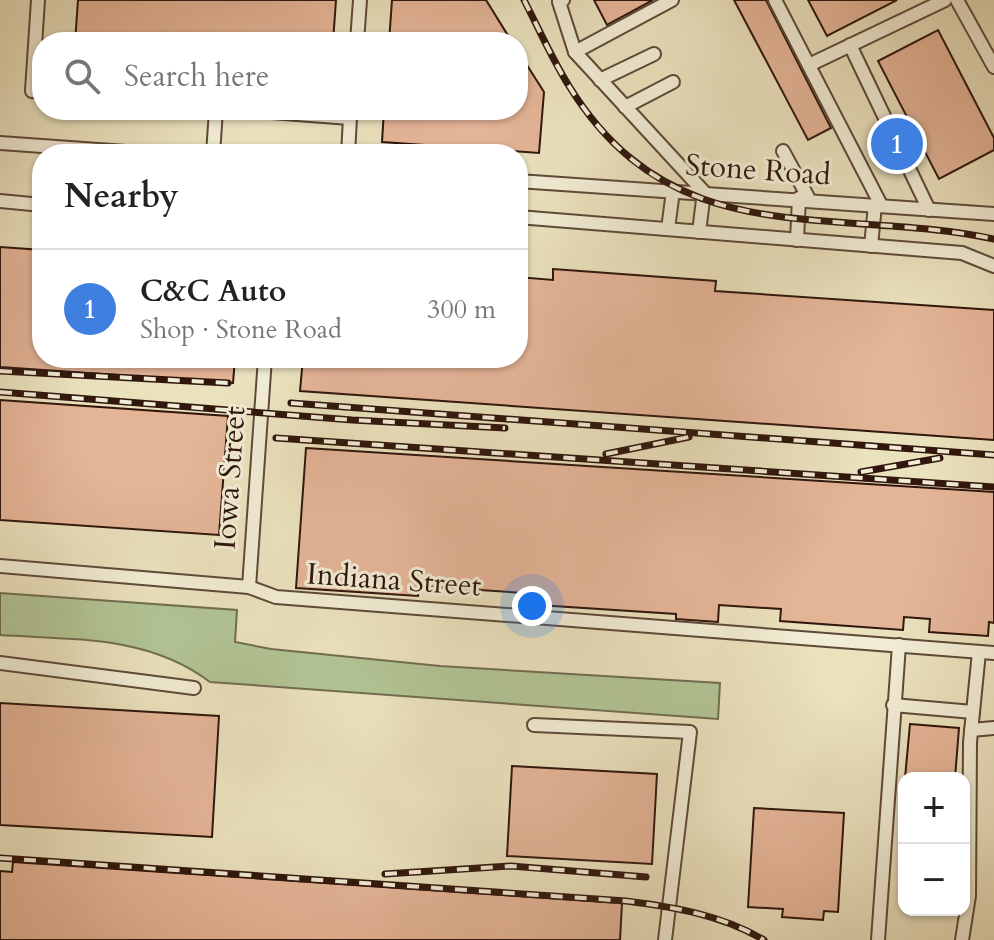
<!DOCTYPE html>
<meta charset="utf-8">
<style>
:root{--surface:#fff;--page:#f6f6f6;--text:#222;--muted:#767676;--line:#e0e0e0;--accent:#8f2418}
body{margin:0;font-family:Cardo,serif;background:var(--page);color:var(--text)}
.controls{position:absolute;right:24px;bottom:24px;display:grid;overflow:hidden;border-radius:16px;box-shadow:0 2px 6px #0004}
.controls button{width:72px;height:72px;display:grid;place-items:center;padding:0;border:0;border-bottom:2px solid var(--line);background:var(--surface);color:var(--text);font:40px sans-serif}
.you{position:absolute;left:532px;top:606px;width:28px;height:28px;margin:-20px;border:6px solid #fff;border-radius:50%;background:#1a73e8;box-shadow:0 0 0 12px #1a73e833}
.badge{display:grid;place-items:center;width:52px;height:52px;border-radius:50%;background:var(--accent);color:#fff;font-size:26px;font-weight:700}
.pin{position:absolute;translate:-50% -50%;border:4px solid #fff;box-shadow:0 2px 8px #0006}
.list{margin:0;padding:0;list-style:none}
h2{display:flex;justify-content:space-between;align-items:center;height:104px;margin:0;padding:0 32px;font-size:34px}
h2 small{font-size:26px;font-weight:400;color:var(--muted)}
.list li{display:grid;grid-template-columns:52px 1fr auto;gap:24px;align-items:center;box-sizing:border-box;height:120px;padding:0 32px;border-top:2px solid var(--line)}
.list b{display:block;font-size:30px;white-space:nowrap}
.list p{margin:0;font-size:26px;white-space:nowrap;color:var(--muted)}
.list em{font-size:26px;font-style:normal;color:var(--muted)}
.icon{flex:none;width:44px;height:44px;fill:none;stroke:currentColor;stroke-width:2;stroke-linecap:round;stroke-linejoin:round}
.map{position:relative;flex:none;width:994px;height:940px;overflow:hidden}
.search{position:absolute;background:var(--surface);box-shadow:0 2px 6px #0004;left:32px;top:32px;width:496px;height:88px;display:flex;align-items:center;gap:20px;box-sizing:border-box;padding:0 28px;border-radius:32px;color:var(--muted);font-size:30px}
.panel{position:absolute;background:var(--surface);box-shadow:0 2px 6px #0004;left:32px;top:144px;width:496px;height:224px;border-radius:32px}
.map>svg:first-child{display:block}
.green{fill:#b2c494;stroke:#716d50;stroke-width:2}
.building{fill:#e4b497;stroke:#30160d;stroke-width:2}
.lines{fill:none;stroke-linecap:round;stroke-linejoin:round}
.minor-casing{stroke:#5e4939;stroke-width:16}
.minor{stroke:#f1ecd4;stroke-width:12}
.rail-casing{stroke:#30160d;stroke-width:7}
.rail{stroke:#f1ecd4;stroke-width:4;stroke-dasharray:12;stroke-linecap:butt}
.labels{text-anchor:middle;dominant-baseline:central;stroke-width:6;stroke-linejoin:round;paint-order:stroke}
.street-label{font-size:30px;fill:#30160d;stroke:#f1ecd4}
</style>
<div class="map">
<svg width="994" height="940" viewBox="0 0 994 940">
<rect width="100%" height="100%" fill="#eae1bd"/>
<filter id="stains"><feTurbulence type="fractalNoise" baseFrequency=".0025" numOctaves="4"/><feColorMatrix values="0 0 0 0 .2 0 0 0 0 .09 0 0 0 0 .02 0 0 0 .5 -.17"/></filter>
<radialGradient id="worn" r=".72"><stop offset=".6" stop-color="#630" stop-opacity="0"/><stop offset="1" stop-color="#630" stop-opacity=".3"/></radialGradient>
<!-- green -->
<path class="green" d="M0,593L237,610L235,642L271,649L440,666L720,683L718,719L210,682C148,635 74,640 0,635Z"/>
<!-- building -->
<g class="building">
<path d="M78,0H336L333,42H75Z"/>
<path d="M392,0H486L512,42H389Z"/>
<path d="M594,0H653L607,25Z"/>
<path d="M734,0H766L831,128L808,140Z"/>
<path d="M808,0H897L827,36Z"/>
<path d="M938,30L994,138V150L939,179L878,61Z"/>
<path d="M518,51L544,92L539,153L382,142L384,110H518Z"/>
<path d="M0,247L42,250V358H235L233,383L0,367Z"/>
<path d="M553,269L716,281L715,291L994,310V440L300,391L303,358H518V277L553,280Z"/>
<path d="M0,400L228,416L219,535L0,520Z"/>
<path d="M306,448L994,492V623L989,622L988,636L929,632L930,619L904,617L903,630L780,621L781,609L719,605L718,622L676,619V614L538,605L539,594L419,586L418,596L296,588Z"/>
<path d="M0,703L219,716L212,837L0,825Z"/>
<path d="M910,724L959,728L955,778H905Z"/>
<path d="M512,766L657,774L652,864L507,856Z"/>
<path d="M754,808L844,813L838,912L824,911L823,920L782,917L783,909L748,907Z"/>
<path d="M13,862L622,903L620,940H0V871L12,872Z"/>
</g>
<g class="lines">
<defs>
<g id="minor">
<path d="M38,0L32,91L42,92"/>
<path d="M563,0L559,2L575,52L704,192L699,232"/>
<path d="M775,0L881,205"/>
<path d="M957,0L994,67"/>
<path d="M357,42L360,0"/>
<path d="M850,45L929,210"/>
<path d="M575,52L672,0"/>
<path d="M809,65L945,0"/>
<path d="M600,80L654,54"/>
<path d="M625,107L673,82"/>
<path d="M243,110L350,118V110"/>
<path d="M0,143L154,154"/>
<path d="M783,151L809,199"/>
<path d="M213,154L216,110"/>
<path d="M348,154L350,118"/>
<path d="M518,181L994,214"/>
<path d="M0,201L42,205"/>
<path d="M518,217L962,253L994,266"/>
<path d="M668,229L673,191"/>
<path d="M797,240L799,198"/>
<path d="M871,246L875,205"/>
<path d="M265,358L249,587L276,597L994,653"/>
<path d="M0,566L249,587"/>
<path d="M0,663L194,688"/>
<path d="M893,705L973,712"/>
<path d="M534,725L690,732L665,940"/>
<path d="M971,730L994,728"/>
<path d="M878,940L899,645"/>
<path d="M962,940L969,896L970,742L979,652"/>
</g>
</defs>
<!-- minor casing -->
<use href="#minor" class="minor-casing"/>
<!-- minor -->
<use href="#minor" class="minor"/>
<defs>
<g id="rail">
<path d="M524,0C539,29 552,59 569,86C674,256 831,205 994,239"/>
<path d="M0,371L228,383"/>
<path d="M0,392L352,420L505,428"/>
<path d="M291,403L994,455"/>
<path d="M276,438L994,487"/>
<path d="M606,454L689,437"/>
<path d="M861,472L940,458"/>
<path d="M0,858L626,901C674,907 722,915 764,940"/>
<path d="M385,874L511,866L646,877"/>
</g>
</defs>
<!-- rail casing -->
<use href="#rail" class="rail-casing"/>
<!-- rail -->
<use href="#rail" class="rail"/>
</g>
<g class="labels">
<!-- street labels -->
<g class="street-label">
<text transform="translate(758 170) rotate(4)">Stone Road</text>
<text transform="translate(230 478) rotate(-86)">Iowa Street</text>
<text transform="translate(394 580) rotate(4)">Indiana Street</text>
</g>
</g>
<rect width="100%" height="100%" filter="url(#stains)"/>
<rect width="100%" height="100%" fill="url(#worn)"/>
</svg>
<div class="controls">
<button>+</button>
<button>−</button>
</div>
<div class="you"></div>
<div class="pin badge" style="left:897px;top:144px;background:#3f7fe0">1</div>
<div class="search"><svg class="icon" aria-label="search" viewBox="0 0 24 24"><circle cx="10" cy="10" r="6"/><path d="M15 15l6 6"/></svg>Search here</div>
<section class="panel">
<h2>Nearby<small></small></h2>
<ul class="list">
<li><span class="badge" style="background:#3f7fe0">1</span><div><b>C&amp;C Auto</b><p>Shop · Stone Road</p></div><em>300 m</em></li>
</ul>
</section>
</div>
